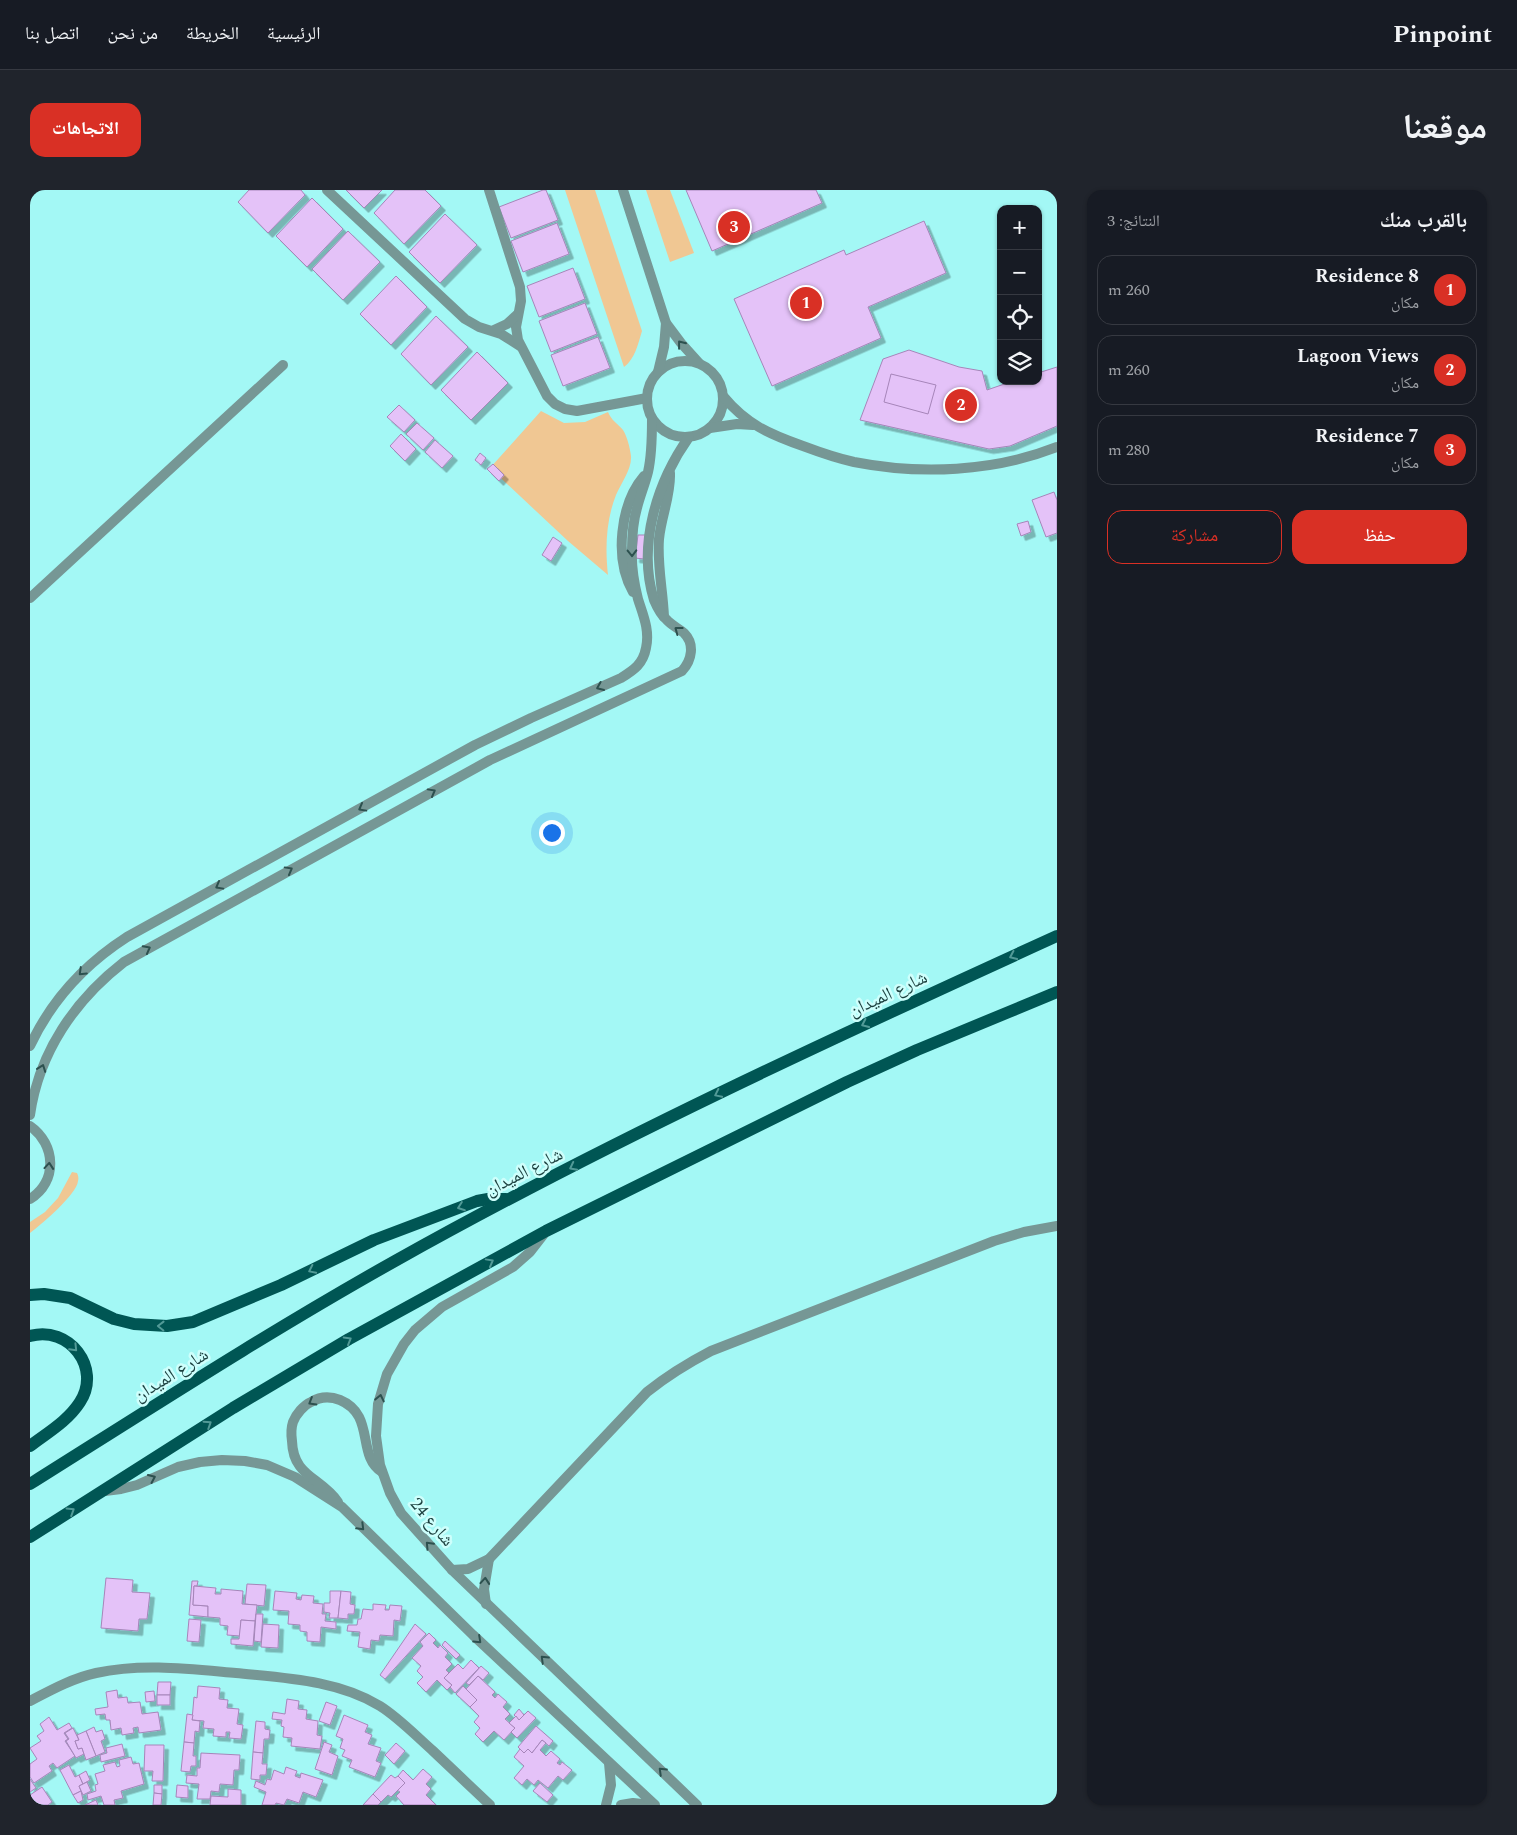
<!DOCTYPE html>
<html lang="ar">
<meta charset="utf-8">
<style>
:root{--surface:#171b24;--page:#20242c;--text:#f1f3f6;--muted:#9ea1a6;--line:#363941;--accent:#d93025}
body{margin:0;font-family:Spectral,"Noto Naskh Arabic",serif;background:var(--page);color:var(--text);direction:rtl}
.controls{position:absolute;right:15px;top:15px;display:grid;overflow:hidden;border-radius:10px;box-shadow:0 1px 4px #0004}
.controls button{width:45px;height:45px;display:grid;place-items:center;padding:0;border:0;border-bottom:1px solid var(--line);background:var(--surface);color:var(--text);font:25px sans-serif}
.you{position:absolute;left:521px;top:642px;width:18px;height:18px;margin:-12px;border:4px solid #fff;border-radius:50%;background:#1a73e8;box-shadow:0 0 0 8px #1a73e833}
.badge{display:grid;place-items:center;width:32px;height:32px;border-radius:50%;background:var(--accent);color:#fff;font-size:16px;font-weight:700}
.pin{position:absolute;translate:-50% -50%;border:2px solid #fff;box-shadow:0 1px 5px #0006}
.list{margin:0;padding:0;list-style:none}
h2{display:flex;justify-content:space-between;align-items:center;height:65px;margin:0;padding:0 20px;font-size:21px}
h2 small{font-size:16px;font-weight:400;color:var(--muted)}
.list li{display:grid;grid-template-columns:32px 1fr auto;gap:15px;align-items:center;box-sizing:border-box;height:70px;margin:0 10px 10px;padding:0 10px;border:1px solid var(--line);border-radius:15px}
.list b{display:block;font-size:19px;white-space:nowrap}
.list p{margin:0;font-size:16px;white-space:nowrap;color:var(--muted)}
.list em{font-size:16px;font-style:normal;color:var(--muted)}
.actions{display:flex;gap:10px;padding:15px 20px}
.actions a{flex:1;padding:11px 0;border:1px solid var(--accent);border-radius:15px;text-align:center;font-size:18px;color:var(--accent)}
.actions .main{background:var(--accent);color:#fff}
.icon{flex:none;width:28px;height:28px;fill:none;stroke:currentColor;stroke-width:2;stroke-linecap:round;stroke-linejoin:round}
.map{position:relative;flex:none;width:1027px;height:1615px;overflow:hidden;direction:ltr;border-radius:15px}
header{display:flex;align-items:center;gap:30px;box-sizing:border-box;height:70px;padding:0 25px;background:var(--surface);border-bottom:1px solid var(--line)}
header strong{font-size:24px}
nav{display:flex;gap:28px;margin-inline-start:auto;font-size:18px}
.intro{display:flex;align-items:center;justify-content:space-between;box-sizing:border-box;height:120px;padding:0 30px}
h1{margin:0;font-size:35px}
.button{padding:12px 22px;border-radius:15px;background:var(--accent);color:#fff;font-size:18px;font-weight:700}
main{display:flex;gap:30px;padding:0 30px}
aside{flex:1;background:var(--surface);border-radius:15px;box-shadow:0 1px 4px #0004}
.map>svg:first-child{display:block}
.green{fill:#f0c793}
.building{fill:#e4c2f8;stroke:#a685b9;filter:url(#shadow)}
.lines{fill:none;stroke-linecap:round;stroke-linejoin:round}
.minor{stroke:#769795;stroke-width:10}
.tertiary{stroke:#769795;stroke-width:10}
.primary{stroke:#005654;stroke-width:12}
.oneway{stroke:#2d514f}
.oneway2{stroke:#529a97}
.labels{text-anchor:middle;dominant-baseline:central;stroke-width:5;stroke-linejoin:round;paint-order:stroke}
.street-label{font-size:18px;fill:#1b3f3e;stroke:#cefffc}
</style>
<header>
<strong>Pinpoint</strong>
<nav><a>الرئيسية</a><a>الخريطة</a><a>من نحن</a><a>اتصل بنا</a></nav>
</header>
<div class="intro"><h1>موقعنا</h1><a class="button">الاتجاهات</a></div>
<main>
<aside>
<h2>بالقرب منك<small>النتائج: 3</small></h2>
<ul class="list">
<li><span class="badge">1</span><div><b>Residence 8</b><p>مكان</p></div><em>260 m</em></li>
<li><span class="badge">2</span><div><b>Lagoon Views</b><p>مكان</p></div><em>260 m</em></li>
<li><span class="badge">3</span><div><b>Residence 7</b><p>مكان</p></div><em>280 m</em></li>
</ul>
<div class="actions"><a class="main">حفظ</a><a>مشاركة</a></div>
</aside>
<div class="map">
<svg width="1027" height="1615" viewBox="0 0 1027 1615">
<defs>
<filter id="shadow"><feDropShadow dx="4.5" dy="4.5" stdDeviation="0" flood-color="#0004"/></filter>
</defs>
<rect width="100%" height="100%" fill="#a3f8f5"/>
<!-- green -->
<g class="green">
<path d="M535,0H565L612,141C608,154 605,169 594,177Z"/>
<path d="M616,0H640L664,63L640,72Z"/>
<path d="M511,221L534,233L555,232L578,222C581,230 588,234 593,240C597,246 600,258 601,266C602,279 591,293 586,305C576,330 575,358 578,385L538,351L460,278Z"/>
<path d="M42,982L47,983C48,985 49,988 48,991C47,1004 11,1035 0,1043V1032L15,1022L28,1008Z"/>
</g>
<!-- building -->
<g class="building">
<path d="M219,0H271L275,5L238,43L208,12Z"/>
<path d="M316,0H352L334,18Z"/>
<path d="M365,0H395L411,16L374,54L344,23Z"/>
<path d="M513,0H516L528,30L481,48L469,17Z"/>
<path d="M656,0H786L792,13L682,61Z"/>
<path d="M282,8L313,39L277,77L246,46Z"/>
<path d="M415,24L447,55L410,93L379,62Z"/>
<path d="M894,31L916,83L838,117L851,148L742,196L704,109L814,60L816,65Z"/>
<path d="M527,33L539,64L493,82L481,51Z"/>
<path d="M318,41L350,72L313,110L282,79Z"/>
<path d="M543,78L555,109L509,127L497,96Z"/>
<path d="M366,86L397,117L361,155L330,124Z"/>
<path d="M555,113L567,144L521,162L509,131Z"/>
<path d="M406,126L438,157L401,195L371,164Z"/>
<path d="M568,147L580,178L533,196L521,165Z"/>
<path d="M879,160L929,177L952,181L957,200L983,191H1008V183L1027,177V236L980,256L959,259L830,230L853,169Z"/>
<path d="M447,162L478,193L441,230L411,200Z"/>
<path d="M861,184L906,195L898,224L854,212Z"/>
<path d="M369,215L385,230L374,242L357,227Z"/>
<path d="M387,233L404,248L393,260L376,244Z"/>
<path d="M371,244L386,259L375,271L360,256Z"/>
<path d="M405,250L423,266L412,278L395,262Z"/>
<path d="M450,263L456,268L451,275L445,270Z"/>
<path d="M463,274L474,285L469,291L457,279Z"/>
<path d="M1024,302L1027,310V343L1016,347L1002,310Z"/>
<path d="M998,331L1001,342L991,346L987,334Z"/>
<path d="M608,345H616L614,369L605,368Z"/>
<path d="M523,347L532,353L521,371L512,365Z"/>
<path d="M76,1388L103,1390L102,1402L120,1403L117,1429H109L108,1441L71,1438Z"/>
<path d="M162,1391H168L167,1396H164L163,1415L178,1416V1427L159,1425Z"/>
<path d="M217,1394L236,1395L234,1416L215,1414Z"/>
<path d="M164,1396L186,1398L185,1404H191V1399L213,1401L212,1414L227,1415L225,1431L211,1430L210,1446L197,1445L198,1436L190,1435V1428L178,1427V1416L163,1415Z"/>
<path d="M245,1401L267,1403L266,1409L271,1410L272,1405L284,1406L283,1413L293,1414L292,1424H296L295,1431L306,1432V1439L291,1437L290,1452L277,1451V1442L270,1441V1435L258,1434L259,1421L243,1420Z"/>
<path d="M300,1401H311L308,1428H299L300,1423L294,1422V1413H300Z"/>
<path d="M311,1401L321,1402L320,1414L325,1415L324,1424H318V1429L308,1428Z"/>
<path d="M343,1414L356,1415L355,1420H359L360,1415L372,1416L370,1431L364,1430L363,1446L350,1445L349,1451L341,1450L340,1459L328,1457L330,1442L317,1441L318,1435H327L328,1429H331L333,1419L343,1420Z"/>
<path d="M226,1424H233L231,1452L224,1451Z"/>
<path d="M159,1429L171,1430L169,1452L157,1451Z"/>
<path d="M211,1430L225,1431L223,1456L201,1454V1449H209Z"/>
<path d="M233,1434L249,1435L248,1458L231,1457Z"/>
<path d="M385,1434L396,1444L355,1489L350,1485Z"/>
<path d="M399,1443L406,1450L403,1453L408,1458L410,1455L418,1463L415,1467L422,1474L416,1480L419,1483L414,1488L422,1495L417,1500L407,1490L396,1502L387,1493L393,1487L387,1481L391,1476L382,1468L393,1456L390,1452Z"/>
<path d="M415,1451L430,1465L426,1469L412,1455Z"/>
<path d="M441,1470L449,1478L425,1503L420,1497L422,1495L414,1488L428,1474L433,1479Z"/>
<path d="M451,1476L459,1483L453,1490L448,1486L439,1495L436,1493Z"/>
<path d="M448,1486L465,1502L462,1505L465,1508L468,1504L477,1512L473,1517L480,1524L475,1529L485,1538L474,1550L464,1541L453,1552L445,1544L450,1538L444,1532L449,1526L440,1517L447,1510L436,1499Z"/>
<path d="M128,1492H141L140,1505H127Z"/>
<path d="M168,1496L190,1498L189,1509L198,1510L197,1518L209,1519L207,1534L213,1535L211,1549L199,1548L200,1542H196V1547L183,1546L184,1539L173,1538L174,1531L162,1530L164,1507L167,1508Z"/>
<path d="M433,1496L447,1510L440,1517L426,1504Z"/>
<path d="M87,1500L88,1508L97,1507L98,1513L110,1512L112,1524L128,1522L131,1540L109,1543L108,1537L103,1538L104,1543L92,1545L91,1538L81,1540L80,1530H76L75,1524L66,1525L65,1519L78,1517L76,1502Z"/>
<path d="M124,1501L125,1511L116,1512L115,1502Z"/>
<rect x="127" y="1505" width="13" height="10"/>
<path d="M257,1509L269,1511L268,1519L277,1520L276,1529L288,1531L287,1545L292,1546L290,1559L261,1556L262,1548L253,1547L254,1537L251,1536L252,1530L242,1529L243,1522L255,1524Z"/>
<path d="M296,1512L307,1516L300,1535L289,1531Z"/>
<path d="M489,1519L494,1525L489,1530L484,1525Z"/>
<path d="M498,1521L506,1528L487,1548L481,1542L485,1538L479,1533L486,1526L489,1530Z"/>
<path d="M157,1524L163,1525L162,1530L170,1531L169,1542L165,1541L164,1553L154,1552Z"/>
<path d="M314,1525L338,1535L335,1542L342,1545L338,1554L351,1558L346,1571L351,1573L345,1587L319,1577L322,1570L312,1566L315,1560L310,1558L313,1549L306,1546Z"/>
<path d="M19,1527L27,1540L39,1533L42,1538L34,1543L38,1549L35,1551L45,1566L27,1578L23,1573L19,1576L22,1581L4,1593L0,1587V1574L7,1569L0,1558L11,1551L7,1546L14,1541L10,1534Z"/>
<path d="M226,1531L235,1532V1539L240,1540L239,1549H234L233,1563L223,1562Z"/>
<path d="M506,1536L523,1551L519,1556L512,1550L502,1563L498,1559L494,1563L488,1557Z"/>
<path d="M64,1537L66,1542L72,1540L75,1549L71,1551L75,1562L66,1566L56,1541Z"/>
<path d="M43,1538L49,1550L45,1551L48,1559L52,1558L54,1564L46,1568L36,1551L39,1549L35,1543Z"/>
<path d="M56,1541L66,1566L56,1570L52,1558L48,1559L45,1551L49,1550L47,1545Z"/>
<path d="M512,1550L516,1553L510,1560L516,1566L521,1561L530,1569L527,1573L530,1575L532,1572L542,1580L533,1590L528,1586L518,1598L508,1590L504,1595L497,1589L492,1595L484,1588L494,1576L484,1567L490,1559L494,1563L498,1559L502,1563Z"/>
<path d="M154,1552L164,1553L163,1566H166V1576H161L160,1582L151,1581Z"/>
<path d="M294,1552L302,1555L299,1562L308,1566L302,1585L285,1579Z"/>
<path d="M366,1553L375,1561L364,1574L355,1565Z"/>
<path d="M92,1554L95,1566L71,1572L70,1565L77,1563L76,1558Z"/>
<path d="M115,1555H134L133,1591H122L123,1581H114Z"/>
<path d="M223,1562L233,1563L232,1574H237L236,1585H230V1590L221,1589Z"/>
<path d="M171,1563L210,1565L209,1580H204L203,1595L190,1594L189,1602L181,1601L180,1609H167L169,1594L156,1593L157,1585L167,1586V1578H170Z"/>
<path d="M101,1567L103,1574L109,1573L114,1594L91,1601L93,1608L84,1610L85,1615H74L71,1606L58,1610L57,1604L66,1601L65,1595L68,1594L65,1584L75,1581L73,1575L85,1572L87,1577L90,1576L89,1570Z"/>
<path d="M39,1575L45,1587L49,1585L53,1594L49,1596L51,1601L43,1605L30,1580Z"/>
<path d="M256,1577L267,1581L265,1586L270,1588L271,1583L293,1590L286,1607L273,1602L269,1613L257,1609L254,1615L246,1613L245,1615H232L236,1602L224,1597L226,1591L235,1595L237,1589L241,1590L244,1580L254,1584Z"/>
<path d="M393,1579L402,1587L396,1594L401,1599L396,1605L406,1615H374L366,1606L370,1602L367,1600L375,1593L368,1586L373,1580L383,1590Z"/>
<path d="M56,1581L60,1590L53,1594L49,1585Z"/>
<path d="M361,1585L365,1588L368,1586L375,1593L361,1607L358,1605L351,1612L343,1604Z"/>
<path d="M0,1589L6,1598L0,1602Z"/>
<path d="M57,1592L61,1601L53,1605L49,1596Z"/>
<path d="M510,1593L523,1605L517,1612L503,1601Z"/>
<path d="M124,1595H132V1604L124,1603Z"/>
<path d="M147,1595L158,1596V1608L146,1607Z"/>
<path d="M12,1597L22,1612L18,1615H0V1605Z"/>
<path d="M198,1599L211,1600V1615H180L181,1606L198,1607Z"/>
<path d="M51,1601L53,1610L48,1613L43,1605Z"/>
<path d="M124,1603L132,1604L131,1615H123Z"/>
<path d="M343,1604L351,1612L348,1615H333Z"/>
<path d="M66,1610L68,1615H55Z"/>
</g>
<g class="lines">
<!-- minor -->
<g class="minor">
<path d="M297,0L435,129L449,137L471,144L490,156"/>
<path d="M459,0L490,97L491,111L486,137L488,150L517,206L525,214L535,219L547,221L617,208"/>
<path d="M593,0L636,133L651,153L669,173"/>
<path d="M464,140L477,134L488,124"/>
<circle cx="655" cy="209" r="38"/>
<path d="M628,182L634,157L636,133"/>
<path d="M693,206C716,234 739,244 773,256C789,262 806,268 824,272C890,285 964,282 1027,257"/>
<path d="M680,238L707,234L723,235"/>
<path d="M603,402C584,369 590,314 614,286"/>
<path d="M0,408L253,175"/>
<path d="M634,427C633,401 627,375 629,349C631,327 641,305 640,283"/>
<path d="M0,856C22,809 55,774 97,747L445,555L501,528L591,488C604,480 613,474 616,458C620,440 613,425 608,409C604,393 601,377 602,360C602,346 603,332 607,318C610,306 615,294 618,282C622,265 622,246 622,229"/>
<path d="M0,925C9,862 45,810 94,772L460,570L652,481C662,470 665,454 654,443C648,438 641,435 636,429C630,424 627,417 624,410C607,355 627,292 659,247"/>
<path d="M0,936C26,954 28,992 0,1009"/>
<path d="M422,1380L438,1379L459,1369L617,1202C637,1186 658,1173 681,1161L964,1051L994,1042L1027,1036"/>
<path d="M456,1414L454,1399L459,1369"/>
<path d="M0,1511C21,1500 43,1488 66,1483C112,1473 160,1479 206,1483C254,1488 308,1490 350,1516C369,1528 385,1545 402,1560C421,1578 441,1597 460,1615"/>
<path d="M576,1615L581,1595L579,1573"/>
<path d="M591,1615L603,1613L621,1615"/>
</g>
<!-- tertiary -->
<g class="tertiary">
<path d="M514,1044L500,1062L483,1077L412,1117L385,1140L374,1154L357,1184L348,1214L346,1246L350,1275L360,1303L371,1323L422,1380L667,1615"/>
<path d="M75,1301L91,1299L107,1295L148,1277L170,1272L192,1270L215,1271L237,1275L265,1287L312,1317L443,1445L625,1615"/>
<path d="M308,1312C291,1287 263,1287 262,1251C261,1244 261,1238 263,1232C266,1224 274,1215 281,1212C291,1206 300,1206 310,1210C346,1225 326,1266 352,1282"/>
</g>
<!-- primary -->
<g class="primary">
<path d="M0,1105L14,1104L40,1108L84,1129L104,1134L137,1136L163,1132L251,1095L344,1050L447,1011L458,1009H476"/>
<path d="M0,1146C39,1135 72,1178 50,1212C38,1231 17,1243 0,1256"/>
<path d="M0,1294C121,1218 240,1141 365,1071C579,951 803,848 1027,746"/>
<path d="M0,1347L203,1218L319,1149L516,1041L817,892L887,860L1027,802"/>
</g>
</g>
<!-- one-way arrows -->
<defs><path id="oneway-chevron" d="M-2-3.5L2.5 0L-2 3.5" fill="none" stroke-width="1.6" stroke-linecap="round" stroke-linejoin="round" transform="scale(1.25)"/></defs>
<g class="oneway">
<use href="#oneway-chevron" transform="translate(651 154) rotate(-128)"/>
<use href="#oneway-chevron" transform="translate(602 363) rotate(89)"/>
<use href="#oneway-chevron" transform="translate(648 440) rotate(-143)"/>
<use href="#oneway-chevron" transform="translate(570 497) rotate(157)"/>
<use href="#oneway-chevron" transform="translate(402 602) rotate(-29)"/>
<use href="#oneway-chevron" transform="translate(332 618) rotate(151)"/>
<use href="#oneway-chevron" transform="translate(259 680) rotate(-29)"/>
<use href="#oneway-chevron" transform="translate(189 696) rotate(151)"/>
<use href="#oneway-chevron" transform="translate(117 759) rotate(-28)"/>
<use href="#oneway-chevron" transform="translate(52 782) rotate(136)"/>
<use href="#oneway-chevron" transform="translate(12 878) rotate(-70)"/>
<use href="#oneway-chevron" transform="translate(19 976) rotate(-85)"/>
<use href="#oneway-chevron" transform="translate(350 1208) rotate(-78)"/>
<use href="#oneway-chevron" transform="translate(282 1212) rotate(149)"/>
<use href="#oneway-chevron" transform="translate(122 1288) rotate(-24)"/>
<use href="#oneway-chevron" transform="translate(331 1337) rotate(45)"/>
<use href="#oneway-chevron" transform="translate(399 1355) rotate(-133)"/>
<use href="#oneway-chevron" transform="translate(455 1391) rotate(-85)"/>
<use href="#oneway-chevron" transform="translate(448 1450) rotate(43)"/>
<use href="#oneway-chevron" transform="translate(514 1469) rotate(-136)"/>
<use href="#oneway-chevron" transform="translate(632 1581) rotate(-136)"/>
</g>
<g class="oneway2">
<use href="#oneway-chevron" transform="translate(983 766) rotate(155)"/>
<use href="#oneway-chevron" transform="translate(835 834) rotate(155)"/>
<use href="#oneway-chevron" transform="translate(688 904) rotate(154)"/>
<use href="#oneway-chevron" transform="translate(543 977) rotate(153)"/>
<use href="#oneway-chevron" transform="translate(431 1017) rotate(160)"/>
<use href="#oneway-chevron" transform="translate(460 1072) rotate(-29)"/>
<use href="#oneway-chevron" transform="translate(282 1080) rotate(154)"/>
<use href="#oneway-chevron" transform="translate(131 1136) rotate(-179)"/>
<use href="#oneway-chevron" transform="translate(318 1150) rotate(-30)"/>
<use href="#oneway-chevron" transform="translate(44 1158) rotate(46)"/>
<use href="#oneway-chevron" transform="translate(178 1234) rotate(-33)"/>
<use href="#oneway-chevron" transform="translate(41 1321) rotate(-32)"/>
</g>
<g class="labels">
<!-- street labels -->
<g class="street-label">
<text transform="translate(858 804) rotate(-25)">شارع الميدان</text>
<text transform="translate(494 982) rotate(-27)">شارع الميدان</text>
<text transform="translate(141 1185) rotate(-32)">شارع الميدان</text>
<text transform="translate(402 1332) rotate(50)">شارع 24</text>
</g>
</g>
</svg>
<div class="controls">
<button>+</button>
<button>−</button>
<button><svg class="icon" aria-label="locate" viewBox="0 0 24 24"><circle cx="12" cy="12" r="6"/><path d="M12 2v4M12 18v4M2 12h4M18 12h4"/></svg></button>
<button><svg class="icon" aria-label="layers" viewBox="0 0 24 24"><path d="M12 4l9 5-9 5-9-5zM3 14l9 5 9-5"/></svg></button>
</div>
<div class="you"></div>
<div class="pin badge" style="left:776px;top:113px">1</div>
<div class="pin badge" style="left:931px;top:215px">2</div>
<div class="pin badge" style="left:704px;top:37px">3</div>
</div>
</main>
